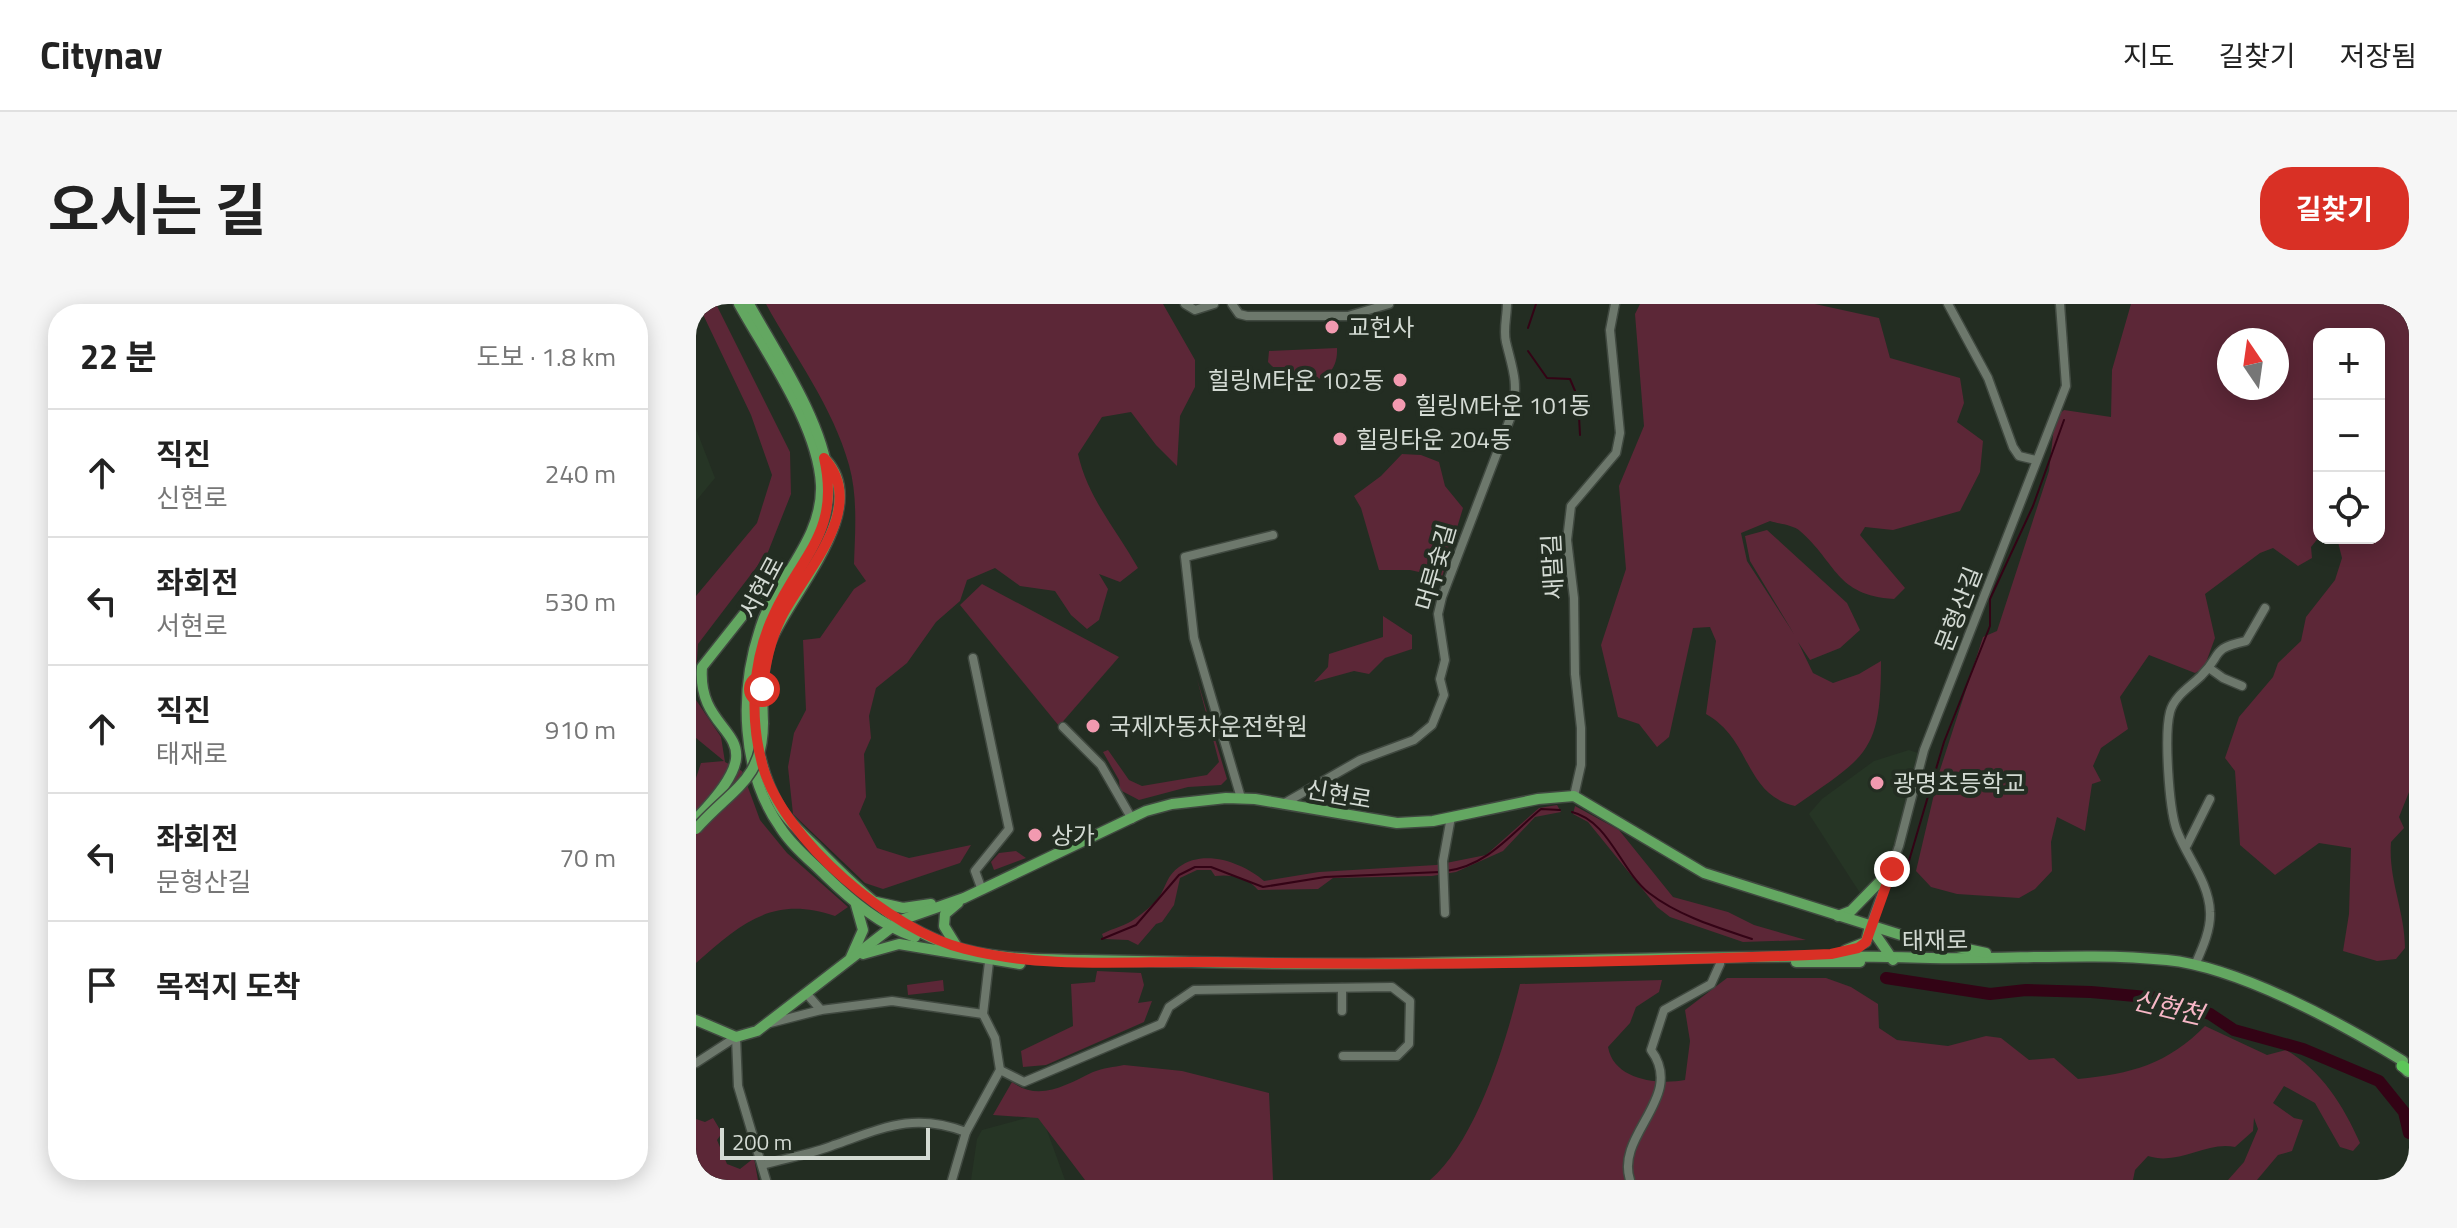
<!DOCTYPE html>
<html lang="ko">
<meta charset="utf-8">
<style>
:root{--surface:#fff;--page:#f6f6f6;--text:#222;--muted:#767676;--line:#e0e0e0;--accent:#d93025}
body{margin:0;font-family:"Titillium Web","Noto Sans KR",sans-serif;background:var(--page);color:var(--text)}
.controls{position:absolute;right:24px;top:24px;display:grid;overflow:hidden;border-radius:16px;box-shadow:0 4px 20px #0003}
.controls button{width:72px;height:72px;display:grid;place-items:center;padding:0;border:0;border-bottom:2px solid var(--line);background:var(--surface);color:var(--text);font:40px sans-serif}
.compass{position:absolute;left:1521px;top:24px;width:72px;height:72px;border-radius:50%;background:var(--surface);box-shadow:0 4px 20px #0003;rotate:347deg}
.scale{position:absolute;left:24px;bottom:20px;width:210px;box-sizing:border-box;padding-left:8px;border:4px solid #d3dad3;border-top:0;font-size:22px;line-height:28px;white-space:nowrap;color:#d3dad3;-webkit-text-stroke:6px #232d22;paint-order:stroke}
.stop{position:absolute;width:24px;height:24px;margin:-18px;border:6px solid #d93025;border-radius:50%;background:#fff}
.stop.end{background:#d93025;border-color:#fff;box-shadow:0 2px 8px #0008}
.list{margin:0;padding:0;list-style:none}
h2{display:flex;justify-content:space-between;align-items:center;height:104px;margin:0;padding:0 32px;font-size:34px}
h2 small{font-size:26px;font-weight:400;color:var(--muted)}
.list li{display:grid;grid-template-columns:52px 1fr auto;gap:24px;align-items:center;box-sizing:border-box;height:128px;padding:0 32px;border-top:2px solid var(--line)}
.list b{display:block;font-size:30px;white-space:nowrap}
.list p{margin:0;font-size:26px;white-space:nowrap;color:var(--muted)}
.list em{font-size:26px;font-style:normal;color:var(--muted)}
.icon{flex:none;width:44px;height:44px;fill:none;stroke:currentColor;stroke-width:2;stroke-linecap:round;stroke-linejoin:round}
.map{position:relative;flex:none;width:1713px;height:876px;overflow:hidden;border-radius:32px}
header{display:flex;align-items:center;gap:48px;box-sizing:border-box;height:112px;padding:0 40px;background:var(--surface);border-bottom:2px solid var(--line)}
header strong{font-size:38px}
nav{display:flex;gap:44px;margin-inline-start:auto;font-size:28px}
.intro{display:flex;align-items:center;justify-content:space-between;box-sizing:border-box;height:192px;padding:0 48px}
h1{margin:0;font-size:56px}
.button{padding:20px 36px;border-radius:32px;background:var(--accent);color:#fff;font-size:28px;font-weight:700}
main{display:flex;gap:48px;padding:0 48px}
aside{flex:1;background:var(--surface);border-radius:32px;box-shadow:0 4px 20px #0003}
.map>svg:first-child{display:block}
.built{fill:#263525}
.green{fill:#5c2737;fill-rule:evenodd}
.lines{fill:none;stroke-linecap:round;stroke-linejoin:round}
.stream{stroke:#330315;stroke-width:2}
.river{stroke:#330315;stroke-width:12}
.minor-casing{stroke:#404940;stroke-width:11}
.major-casing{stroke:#404940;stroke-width:13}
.highway-casing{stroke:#404940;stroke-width:14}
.minor{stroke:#6d786c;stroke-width:8}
.major{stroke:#63a761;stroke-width:10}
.highway{stroke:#5cc659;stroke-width:11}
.major-bridge-casing{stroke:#404940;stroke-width:13;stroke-linecap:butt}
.major-bridge{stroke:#63a761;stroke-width:10}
.route{stroke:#d93025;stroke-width:10}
.poi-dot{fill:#f29ab0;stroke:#232d22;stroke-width:3}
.labels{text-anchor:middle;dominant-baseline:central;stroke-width:8;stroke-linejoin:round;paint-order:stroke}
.poi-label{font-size:24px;fill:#d3dad3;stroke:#232d22;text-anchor:start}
.street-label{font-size:24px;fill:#d3dad3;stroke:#232d22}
.water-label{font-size:26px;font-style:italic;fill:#f7b7c6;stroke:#232d22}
</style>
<header>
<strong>Citynav</strong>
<nav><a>지도</a><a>길찾기</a><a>저장됨</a></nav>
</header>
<div class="intro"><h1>오시는 길</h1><a class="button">길찾기</a></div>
<main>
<aside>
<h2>22 분<small>도보 · 1.8 km</small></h2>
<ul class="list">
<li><svg class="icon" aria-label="ahead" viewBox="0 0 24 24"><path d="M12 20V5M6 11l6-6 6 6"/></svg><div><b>직진</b><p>신현로</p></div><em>240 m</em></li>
<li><svg class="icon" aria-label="left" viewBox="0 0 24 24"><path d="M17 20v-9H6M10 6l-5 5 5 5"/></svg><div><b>좌회전</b><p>서현로</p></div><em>530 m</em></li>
<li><svg class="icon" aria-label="ahead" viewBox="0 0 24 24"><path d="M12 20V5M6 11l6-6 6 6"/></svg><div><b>직진</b><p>태재로</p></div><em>910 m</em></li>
<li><svg class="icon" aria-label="left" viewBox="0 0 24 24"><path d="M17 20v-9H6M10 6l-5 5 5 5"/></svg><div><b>좌회전</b><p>문형산길</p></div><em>70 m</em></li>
<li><svg class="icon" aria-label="arrive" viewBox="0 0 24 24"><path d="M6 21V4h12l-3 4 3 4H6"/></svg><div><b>목적지 도착</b></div></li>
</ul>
</aside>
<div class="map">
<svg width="1713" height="876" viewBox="0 0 1713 876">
<rect width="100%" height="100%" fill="#232d22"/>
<!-- built -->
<g class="built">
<path d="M0,125L19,174L0,197Z"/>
<path d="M1213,446L1222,449V455L1200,538L1178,580L1164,589L1113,510L1126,495L1178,457Z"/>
<path d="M345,810L369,876H275L281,835L286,826Z"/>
</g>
<!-- green -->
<g class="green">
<path d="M2,0H20L94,148L95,190L72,248L2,340L0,370V292L61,219L76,171L55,111Z"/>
<path d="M70,0H467L499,56V83L484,112L481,162L460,141L435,108L406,113L382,150C392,195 421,226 442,264L424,278L403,270L412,285L403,316L391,325L375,311L359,287L324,282L299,264L271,276L264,297L240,318L211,359L180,384L173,412L175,434L168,450L170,493L163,510L181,544L213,554L275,541L264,559L187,585L169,579L97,510L92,463L98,429L110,406L107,336L124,334L158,285L170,277L158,260C159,228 162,193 153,161C137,103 99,53 70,0Z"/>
<path d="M944,0H1119L1183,14L1194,54L1264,74L1268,99L1261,118L1287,137L1284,168L1264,207L1197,226L1169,223L1164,231L1209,284L1198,295C1139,291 1141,259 1104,227C1097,221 1083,220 1074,217L1045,229L1051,257L1098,330L1054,257L1049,232L1071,226L1151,299L1164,326L1144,344L1114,356L1102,338L1117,369L1137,379L1163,370L1185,357C1185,450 1170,452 1099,502C1048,490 1056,436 1010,410L1020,337L1014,323L997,324L973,433L961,443L943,420L922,413L905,341L930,265L923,182L948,122L939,10Z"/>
<path d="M1435,0H1713V488L1703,513L1708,524L1695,538C1692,575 1709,607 1709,644L1700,655L1681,657L1647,647L1653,610L1655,544L1623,539L1579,571L1544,541L1539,467L1529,454L1543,413L1577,373L1582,359L1605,337L1610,313L1639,276L1646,254L1641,234H1683V30H1623V233L1615,243L1616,254L1602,262L1577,244L1564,249L1509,290L1519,334L1508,364L1499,369L1453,351L1424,393L1432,425L1405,444L1397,462L1405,477L1396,480L1389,527L1361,513L1355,538L1356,567L1339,585L1323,594L1261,590L1235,583L1220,567L1243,469L1287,333L1301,327L1353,167L1359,114L1368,106L1415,113L1416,66ZM1533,36H1581V84H1533Z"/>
<path d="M641,44C643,87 593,82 572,58L573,47Z"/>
<path d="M706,150L725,151L743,158L749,182L767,204L746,273L714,266H683L665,204L658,192L685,172Z"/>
<path d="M286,280L423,353L363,422L264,301Z"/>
<path d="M687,312L716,331V345L689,354L673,370L658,367L618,378L632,363L633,350L687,333Z"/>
<path d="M501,375L531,475L525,481L492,483L443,496L424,486L423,476L407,448L412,446L433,476L446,482L511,471L523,458Z"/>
<path d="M0,396L25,433L29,458L46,467L64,516L91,549L152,603L139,612C77,591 45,619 0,659V474L5,459L28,457L0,434Z"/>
<path d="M861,501L865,508L839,513L807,547L760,568L736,572L637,574L622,585L562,586C552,573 535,570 519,572L515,566H501L484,574L478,601L466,618L460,620L442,641L432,636L408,635L406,630C417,624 430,622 440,614C447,609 457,601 463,593C470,583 471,571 483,563C508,544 548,559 568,577L623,568L740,561L790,551L843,504Z"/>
<path d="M879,502L923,526L977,593L1032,608L1058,621L1110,636L1047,638L974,613L961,603L892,518L877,510Z"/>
<path d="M320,547L330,554L298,566L295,558L303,549Z"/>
<path d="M401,667L445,669L448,681L442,699L456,697L448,718L350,761L327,763L325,747L377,722L375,680L399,678Z"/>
<path d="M1031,674H1130L1155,683L1182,700L1183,724L1201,736L1252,742L1290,732L1305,734L1333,756L1358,754L1382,775C1435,770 1472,760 1509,722L1571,751L1590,746C1626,767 1647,801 1664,839L1657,847L1644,843L1619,799L1588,782L1577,799L1598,814L1607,816L1596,847L1582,851L1561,876H1532L1548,858L1562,825L1558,814L1557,827L1539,843C1510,837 1483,862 1452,852L1439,866L1437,876H734C780,837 810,739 824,680L966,676L963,688L940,703L934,719L912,743C918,776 961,781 989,776L994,737L989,706Z"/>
<path d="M247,676L248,687L212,691L211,681Z"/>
<path d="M428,761L486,767L573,789L577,876H389L342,814L297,811L316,778C343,798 370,781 397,768C407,764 418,763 428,761Z"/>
<path d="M17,814L26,829L21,836L31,860L44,865L58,854L62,876H0V815L9,818Z"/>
</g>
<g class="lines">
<!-- stream -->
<g class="stream">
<path d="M832,24L840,0"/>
<path d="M832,47L851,74L874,75L882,94L884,131"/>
<path d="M876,508C913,517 925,567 953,589C983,612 1020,623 1056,635"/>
<path d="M750,567C791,562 815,530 845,505L864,506"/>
<path d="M1210,567L1248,438L1294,322V295L1337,202L1368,116"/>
<path d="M406,635L440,621L483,571L499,563H515L567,583L629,573L744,568"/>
</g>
<!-- river -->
<path class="river" d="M1190,674L1294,690L1330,686L1395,688L1462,694L1483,700L1514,710L1538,726L1607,745L1683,777L1708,808L1713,829"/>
<defs>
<g id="minor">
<path d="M489,0L499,6L518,0"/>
<path d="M536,0L543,10L551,12H652L693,0"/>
<path d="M1252,0L1292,74L1317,143L1323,152L1340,156"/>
<path d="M277,354L313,525L279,567L286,586"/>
<path d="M1513,364L1527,374L1546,382"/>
<path d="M367,423L405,461L436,515"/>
<path d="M878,492L885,461V424L879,370L878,294L871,236L875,202L920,149L924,129L914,26L919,0"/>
<path d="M545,494L498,334L489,253L577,231"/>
<path d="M587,500L664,456L718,436L736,421L748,391L744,375L749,356L742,310L746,293L817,107C822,76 817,67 810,38C807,26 811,12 811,0"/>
<path d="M1491,541L1514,495"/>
<path d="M749,609L747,557L755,513"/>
<path d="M1174,622L1203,542L1228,446L1370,82L1364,0"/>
<path d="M1499,661C1506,645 1515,626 1514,608C1513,577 1489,551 1480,524C1473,502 1468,431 1474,408C1478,392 1494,383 1505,372C1527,351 1513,345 1550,337L1569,304"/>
<path d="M646,684V707"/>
<path d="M110,689L125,706"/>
<path d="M74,719L125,706L196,697L287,710"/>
<path d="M40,733L42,782L70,876"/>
<path d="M0,759L40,733"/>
<path d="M304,766L328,778L465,720L473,703L498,686L696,683L714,697L713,740L701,752H647"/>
<path d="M66,861C90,854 116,850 138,841C187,824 217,808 270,828"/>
<path d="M256,876L270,828L304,766L299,734L287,710L293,658"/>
<path d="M934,876C919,830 990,793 955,746L968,706L1015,680L1024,660"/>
</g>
<g id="major">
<path d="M43,0C72,52 122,122 125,181C127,237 79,275 64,325C43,388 45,467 84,523C96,542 114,556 130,572C156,597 184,621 219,633"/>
<path d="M53,0C80,49 127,118 132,173C137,228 102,261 80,306C51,364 51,445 83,502C92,518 108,531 121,544C164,588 204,627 266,645C306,656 349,655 389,656C442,657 495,658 547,659C776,663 1005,648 1234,654C1312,656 1393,648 1471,656C1542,663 1645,719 1707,757L1706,762L1712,768"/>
<path d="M67,419C66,393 65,364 74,339C93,290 176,206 130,156"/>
<path d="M0,515C90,422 0,441 6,363L75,276L93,267"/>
<path d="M180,598L207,604L235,600"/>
<path d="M1142,612L1155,607L1196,565"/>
<path d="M1175,624L1197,656"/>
<path d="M261,643L248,622L249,610L262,599"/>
<path d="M1150,646L1170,638L1174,622"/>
<path d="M167,650L203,640L324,660"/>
<path d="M155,653L167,626L160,601"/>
<path d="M1100,658H1164"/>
<path d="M0,716L40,733L61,727L205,616L268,594L450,507L476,500L530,494L559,495L701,519L737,517L842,495L878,492L1008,569L1205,631L1290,649"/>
</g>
<path id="highway" d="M1706,762L1713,766"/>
</defs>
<!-- minor casing -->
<use href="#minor" class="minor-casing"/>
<!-- major casing -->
<use href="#major" class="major-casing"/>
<!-- highway casing -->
<use href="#highway" class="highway-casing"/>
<!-- minor -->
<use href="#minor" class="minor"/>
<!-- major -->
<use href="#major" class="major"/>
<!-- highway -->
<use href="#highway" class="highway"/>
<defs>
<path id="major-bridge" d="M0,525C35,485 67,477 67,419"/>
</defs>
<!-- major-bridge casing -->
<use href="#major-bridge" class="major-bridge-casing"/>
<!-- major-bridge -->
<use href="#major-bridge" class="major-bridge"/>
</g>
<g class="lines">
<!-- route -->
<path class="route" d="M66,385C70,359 74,337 85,314C107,269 174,204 128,154C145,228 105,251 78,310C56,356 53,414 67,463C88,536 195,627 269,645C346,665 433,657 513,658C720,662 928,659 1135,650L1162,644L1170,638L1196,565"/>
</g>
<!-- markers -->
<g class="poi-dot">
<circle cx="636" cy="23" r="8"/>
<circle cx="704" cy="76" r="8"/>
<circle cx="703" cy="101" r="8"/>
<circle cx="644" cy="135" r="8"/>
<circle cx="397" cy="422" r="8"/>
<circle cx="1181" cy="479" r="8"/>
<circle cx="339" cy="531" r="8"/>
</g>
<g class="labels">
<!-- poi labels -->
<g class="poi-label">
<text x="652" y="23">교헌사</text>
<text x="688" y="76" text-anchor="end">힐링M타운 102동</text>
<text x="719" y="101">힐링M타운 101동</text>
<text x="660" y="135">힐링타운 204동</text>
<text x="413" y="422">국제자동차운전학원</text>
<text x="1197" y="479">광명초등학교</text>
<text x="355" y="531">상가</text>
</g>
<!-- street labels -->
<g class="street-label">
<text transform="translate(739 263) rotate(-74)">머루숯길</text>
<text transform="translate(856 263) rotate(-93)">새말길</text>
<text transform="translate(65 283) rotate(-62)">서현로</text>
<text transform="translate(1262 305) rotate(-69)">문형산길</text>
<text transform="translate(643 490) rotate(10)">신현로</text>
<text transform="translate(1239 636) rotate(-1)">태재로</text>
</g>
<!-- water labels -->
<g class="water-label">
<text transform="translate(1472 703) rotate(13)">신현천</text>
</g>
</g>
</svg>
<div class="controls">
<button>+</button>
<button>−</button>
<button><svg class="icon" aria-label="locate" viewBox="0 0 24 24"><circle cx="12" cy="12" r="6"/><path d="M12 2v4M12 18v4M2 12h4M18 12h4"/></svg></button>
</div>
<svg class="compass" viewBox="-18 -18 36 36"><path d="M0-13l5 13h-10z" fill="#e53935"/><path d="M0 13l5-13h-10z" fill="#767676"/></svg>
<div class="scale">200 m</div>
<div class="stop" style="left:66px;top:385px"></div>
<div class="stop end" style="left:1196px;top:565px"></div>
</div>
</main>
